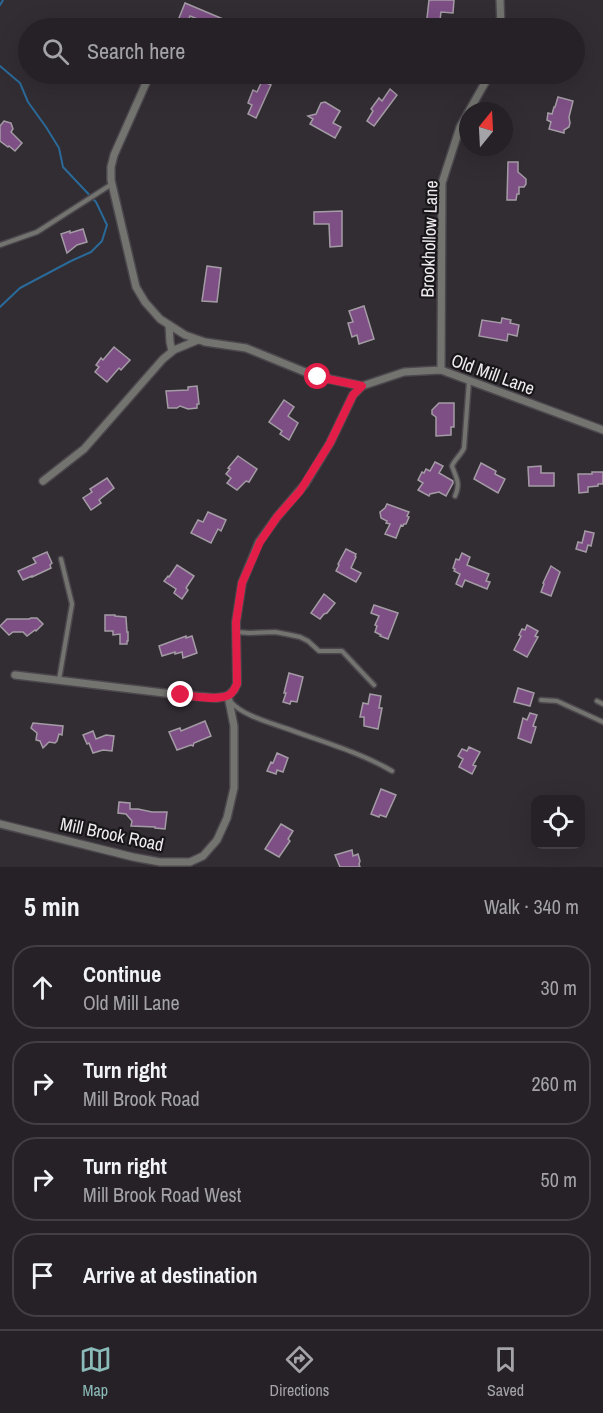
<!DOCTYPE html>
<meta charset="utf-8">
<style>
:root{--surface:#262126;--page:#2e292e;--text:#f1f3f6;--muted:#a4a3a7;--line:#423e43;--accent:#8bbbb9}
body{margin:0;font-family:"Archivo Narrow",sans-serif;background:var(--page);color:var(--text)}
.controls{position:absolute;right:18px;bottom:18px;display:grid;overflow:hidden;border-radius:12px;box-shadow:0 6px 24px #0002}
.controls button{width:54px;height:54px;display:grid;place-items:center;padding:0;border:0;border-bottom:2px solid var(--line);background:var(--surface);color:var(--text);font:30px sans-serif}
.compass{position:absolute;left:459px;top:102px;width:54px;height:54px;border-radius:50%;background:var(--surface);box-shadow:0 6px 24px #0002;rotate:18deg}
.stop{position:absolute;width:18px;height:18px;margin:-14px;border:4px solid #e11d48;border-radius:50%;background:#fff}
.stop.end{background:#e11d48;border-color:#fff;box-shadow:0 2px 6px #0008}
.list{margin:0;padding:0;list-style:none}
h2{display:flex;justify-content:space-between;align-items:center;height:78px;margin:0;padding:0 24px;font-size:26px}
h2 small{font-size:20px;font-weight:400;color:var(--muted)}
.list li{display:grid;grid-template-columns:39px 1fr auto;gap:18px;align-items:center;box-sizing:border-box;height:84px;margin:0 12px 12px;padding:0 12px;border:2px solid var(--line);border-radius:24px}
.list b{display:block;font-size:22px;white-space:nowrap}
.list p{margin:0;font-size:20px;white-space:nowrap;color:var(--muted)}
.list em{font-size:20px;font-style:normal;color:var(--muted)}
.icon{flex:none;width:33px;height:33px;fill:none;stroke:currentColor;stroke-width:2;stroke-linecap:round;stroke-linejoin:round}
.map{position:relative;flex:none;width:603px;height:867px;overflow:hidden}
.search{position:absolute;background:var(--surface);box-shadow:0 6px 24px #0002;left:18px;right:18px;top:18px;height:66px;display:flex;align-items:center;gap:15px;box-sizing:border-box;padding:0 21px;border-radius:33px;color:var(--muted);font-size:22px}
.sheet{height:462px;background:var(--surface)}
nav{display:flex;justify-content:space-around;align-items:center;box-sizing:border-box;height:84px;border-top:2px solid var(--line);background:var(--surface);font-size:16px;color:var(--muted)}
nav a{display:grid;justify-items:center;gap:3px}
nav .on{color:var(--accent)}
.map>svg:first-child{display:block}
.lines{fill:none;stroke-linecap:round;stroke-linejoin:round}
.stream{stroke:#2a6a99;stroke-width:2}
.building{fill:#7d4f85;stroke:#a49ca5;stroke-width:1.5}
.lane-casing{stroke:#4c474d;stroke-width:7}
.street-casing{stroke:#4c474d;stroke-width:10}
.lane{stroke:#73746f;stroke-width:4}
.street{stroke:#73746f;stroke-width:7}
.route{stroke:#e11d48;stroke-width:8}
.labels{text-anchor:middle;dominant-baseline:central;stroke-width:4.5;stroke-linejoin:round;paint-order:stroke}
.street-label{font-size:18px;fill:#efebf0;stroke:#181619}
</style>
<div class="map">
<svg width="603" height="867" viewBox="0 0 603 867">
<rect width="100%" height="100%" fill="#322c33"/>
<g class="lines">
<!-- stream -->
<g class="stream">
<path d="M0,5L3,0"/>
<path d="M0,66L20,83L28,102L46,127L59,148L63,167L96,202L107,225L102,241L91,252L71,261L20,288L0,307"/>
</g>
</g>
<!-- building -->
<g class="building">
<path d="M429,0H454L453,13L441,12L439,28L426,27Z"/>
<path d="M185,3L230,22L228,28H220L190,16L185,28H175Z"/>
<path d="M262,81L271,85L256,118L248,114L252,105L248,103L253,90L257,92Z"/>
<path d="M390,89L397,95L374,126L367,121L373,111L371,109L379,98L382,101Z"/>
<path d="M558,97L573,101L569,117L570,123L569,127L564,130V133L549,129L551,122L547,120L548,113L552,114L554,107H555Z"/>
<path d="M325,102L340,111L333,123L341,127L335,138L310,124L313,119L308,116L316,114L321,103Z"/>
<path d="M4,121L11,123L13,129L11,132L22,143L15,151L9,146L8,147L0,141V126Z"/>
<path d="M508,162H518V172L526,179V184L524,187H519V194H517L516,200H507Z"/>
<path d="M342,211V246L330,247L329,224H314V212Z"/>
<path d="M83,229L87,242L77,245L67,253L61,234L70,231V233Z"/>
<path d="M207,266L221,268L217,302L202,301Z"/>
<path d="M364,306L374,339L359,344L357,335L352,337L348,323L353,322L349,311Z"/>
<path d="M502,318L511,320L510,323L519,325L517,336L508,334L507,341L479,336L482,320L501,323Z"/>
<path d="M114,347L130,360L121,370L119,368L107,382L95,372L99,367L96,365L101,358L103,360Z"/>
<path d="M197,386L199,404H197V408L188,409L180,406L177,408H168L166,391L188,390V387Z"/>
<path d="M284,400L294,407L288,416L298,423L289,440L280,434L282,431L269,422Z"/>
<path d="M439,403H454V427H451V435L436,436V417L432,414V410Z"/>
<path d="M238,456L257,469L249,482L246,481L237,490L227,483L231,478L226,474L230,469L228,468Z"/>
<path d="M435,462L443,466L439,473L453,481V483L446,496L439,492L430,494L429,496L418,490L423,483L418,480L422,472L424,473L426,469L430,471Z"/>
<path d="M481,463L496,471L495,474L505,479L498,493L474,479Z"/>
<path d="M541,466V473H554V486H529L528,467Z"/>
<path d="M592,472H603V484H598V486L588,487V492L579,493L578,474H592Z"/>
<path d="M107,478L114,488L99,500L101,503L91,510L83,498L92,492L90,489Z"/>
<path d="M387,504L409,512L407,516L409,517L406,524H404L403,526L401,525L396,538L385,534L390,524L386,523L387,521L381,518L380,512L385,508Z"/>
<path d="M208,512L226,520L221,531L218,529L211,543L191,533L198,520L203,522Z"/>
<path d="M585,531L594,533L591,546L588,545L586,552L576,549L578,542L582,543Z"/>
<path d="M346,549L356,554L355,556L356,557L351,568L361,573L356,582L336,571L339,565L338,564Z"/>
<path d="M47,552L52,563L50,565L51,568L32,577V576L23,580L18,571L36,563L33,558Z"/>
<path d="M462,553L470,557L467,565L489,574L486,581L490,582L487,589L465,580L462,587L456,584L460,574L454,571L455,569L453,568L456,559L459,560Z"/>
<path d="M177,565L194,576L186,588L188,590L182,599L174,593L176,589L164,581L168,576L169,577Z"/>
<path d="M551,566L560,572L551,596L541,592L544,584L543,583Z"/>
<path d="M324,594L335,603L327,613L324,614L320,619L311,613Z"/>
<path d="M374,605L398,613L388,639L380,636L381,635L375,632L377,626L375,625L379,616L371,613Z"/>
<path d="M105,615H115V616L126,617L127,632H128V641H127V644H120V634L113,635V631H105Z"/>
<path d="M31,618H37L43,624L36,631L35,630L27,636L23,632H13L9,635L0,626L7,619H29Z"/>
<path d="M527,625L538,631L535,636L538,637L527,657L514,650L521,636L519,635L522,629L525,630Z"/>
<path d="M186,636V638L192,636L197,653L183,658L182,652L175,654V652L162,656L159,646Z"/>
<path d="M289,673L303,677L297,702L291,701L290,704L283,702L286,693H284Z"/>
<path d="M518,688L534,693L530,706L514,702Z"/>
<path d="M370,694L381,696L379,708H382L378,729L364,726V717H360L363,703L368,704Z"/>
<path d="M530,713L537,715L533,726L536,727L531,743L518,738L523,718L527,720Z"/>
<path d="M205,721L211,736L194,743L193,746L191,745L177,750L169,732L180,728L181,731Z"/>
<path d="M33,723L63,726L62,735L59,734L57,741L55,743L49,742L43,748L40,741L36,740L37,733L31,728Z"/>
<path d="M93,731L96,739L106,735L114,736L112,751L103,750L93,753L89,743L87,744L83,735Z"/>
<path d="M469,747L480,752L473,765L476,766L472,774L459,767L463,759L458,756L462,749L467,751Z"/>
<path d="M277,753L288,758L283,772L277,770L276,774L267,771L271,762L273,763Z"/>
<path d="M381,789L396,795L386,817L380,815L379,817L371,814Z"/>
<path d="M119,802L130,803V809H138L152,812H167L165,829L155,828V827L131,826L132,821L126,814L118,813Z"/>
<path d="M281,824L293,831L288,839L290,841L279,857L265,849Z"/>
<path d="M352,850L353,856L358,854L360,861L359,864L360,867H340L335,855Z"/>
</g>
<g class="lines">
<defs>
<g id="lane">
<path d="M0,245L37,232L112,184"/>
<path d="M455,496C461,483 456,478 452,466C455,459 461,455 464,448L469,381"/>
<path d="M237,632L249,633L275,632L286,634L300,637L308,641L319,651H342L374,685"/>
<path d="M59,680L72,604L61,559"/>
<path d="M541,700L557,701L603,722"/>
<path d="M597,701L603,704"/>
<path d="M231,702C242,715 268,722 285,728C320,741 360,752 392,771"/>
</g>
<g id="street">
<path d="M500,0L501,28"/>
<path d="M150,74L114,155L111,167V180L136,287L145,302L160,319L185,335L205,342L246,348L315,376L362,386L404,372L441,370L603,430"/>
<path d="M469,111L490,74"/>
<path d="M169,325L170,342L172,351"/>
<path d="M441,370L442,183L460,127L468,113"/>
<path d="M43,481L84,449L163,359L174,350L198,340"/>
<path d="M15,675L181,695L216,698L228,696"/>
<path d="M228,696L234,690L237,684L236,622L242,583L259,542L277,517L305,484L330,443L353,395L362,386"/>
<path d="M0,824L133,857L160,862H190L203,856L217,840L227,818L234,788V726L228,696"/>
</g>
</defs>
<!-- lane casing -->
<use href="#lane" class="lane-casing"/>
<!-- street casing -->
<use href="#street" class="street-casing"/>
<!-- lane -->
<use href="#lane" class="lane"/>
<!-- street -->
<use href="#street" class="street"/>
</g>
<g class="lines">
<!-- route -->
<path class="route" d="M181,695C193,696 218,701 229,695C233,693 235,688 237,684L236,622L242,583L260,542L277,517L300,491L330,443L353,395L362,386L318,377"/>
</g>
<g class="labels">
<!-- street labels -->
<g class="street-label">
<text transform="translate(429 239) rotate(-88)">Brookhollow Lane</text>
<text transform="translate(493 374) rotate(20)">Old Mill Lane</text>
<text transform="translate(112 834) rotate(12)">Mill Brook Road</text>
</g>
</g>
</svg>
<div class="controls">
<button><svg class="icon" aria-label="locate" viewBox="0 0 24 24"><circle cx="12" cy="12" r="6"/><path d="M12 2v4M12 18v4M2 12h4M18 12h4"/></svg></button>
</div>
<svg class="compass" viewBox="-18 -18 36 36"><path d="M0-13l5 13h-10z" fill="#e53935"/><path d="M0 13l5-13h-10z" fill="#a4a3a7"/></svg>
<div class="stop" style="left:318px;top:377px"></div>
<div class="stop end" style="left:181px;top:695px"></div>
<div class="search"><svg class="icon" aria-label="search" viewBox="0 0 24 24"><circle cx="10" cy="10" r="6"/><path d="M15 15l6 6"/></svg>Search here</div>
</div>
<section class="sheet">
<h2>5 min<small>Walk · 340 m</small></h2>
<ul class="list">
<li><svg class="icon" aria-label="ahead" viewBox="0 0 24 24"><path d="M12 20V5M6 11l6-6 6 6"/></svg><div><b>Continue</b><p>Old Mill Lane</p></div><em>30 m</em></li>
<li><svg class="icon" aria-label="right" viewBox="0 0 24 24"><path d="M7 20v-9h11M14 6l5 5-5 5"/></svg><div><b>Turn right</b><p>Mill Brook Road</p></div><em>260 m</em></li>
<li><svg class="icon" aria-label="right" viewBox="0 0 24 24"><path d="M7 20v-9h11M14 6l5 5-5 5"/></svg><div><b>Turn right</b><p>Mill Brook Road West</p></div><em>50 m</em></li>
<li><svg class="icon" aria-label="arrive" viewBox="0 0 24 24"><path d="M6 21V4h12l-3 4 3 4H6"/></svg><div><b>Arrive at destination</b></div></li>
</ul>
</section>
<nav>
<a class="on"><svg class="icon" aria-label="map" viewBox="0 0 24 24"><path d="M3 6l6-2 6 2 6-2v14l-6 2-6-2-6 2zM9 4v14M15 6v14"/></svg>Map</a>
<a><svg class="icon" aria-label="directions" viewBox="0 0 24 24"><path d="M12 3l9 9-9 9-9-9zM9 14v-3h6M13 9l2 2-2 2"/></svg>Directions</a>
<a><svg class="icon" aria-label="saved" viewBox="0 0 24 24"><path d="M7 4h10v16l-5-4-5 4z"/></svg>Saved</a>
</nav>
